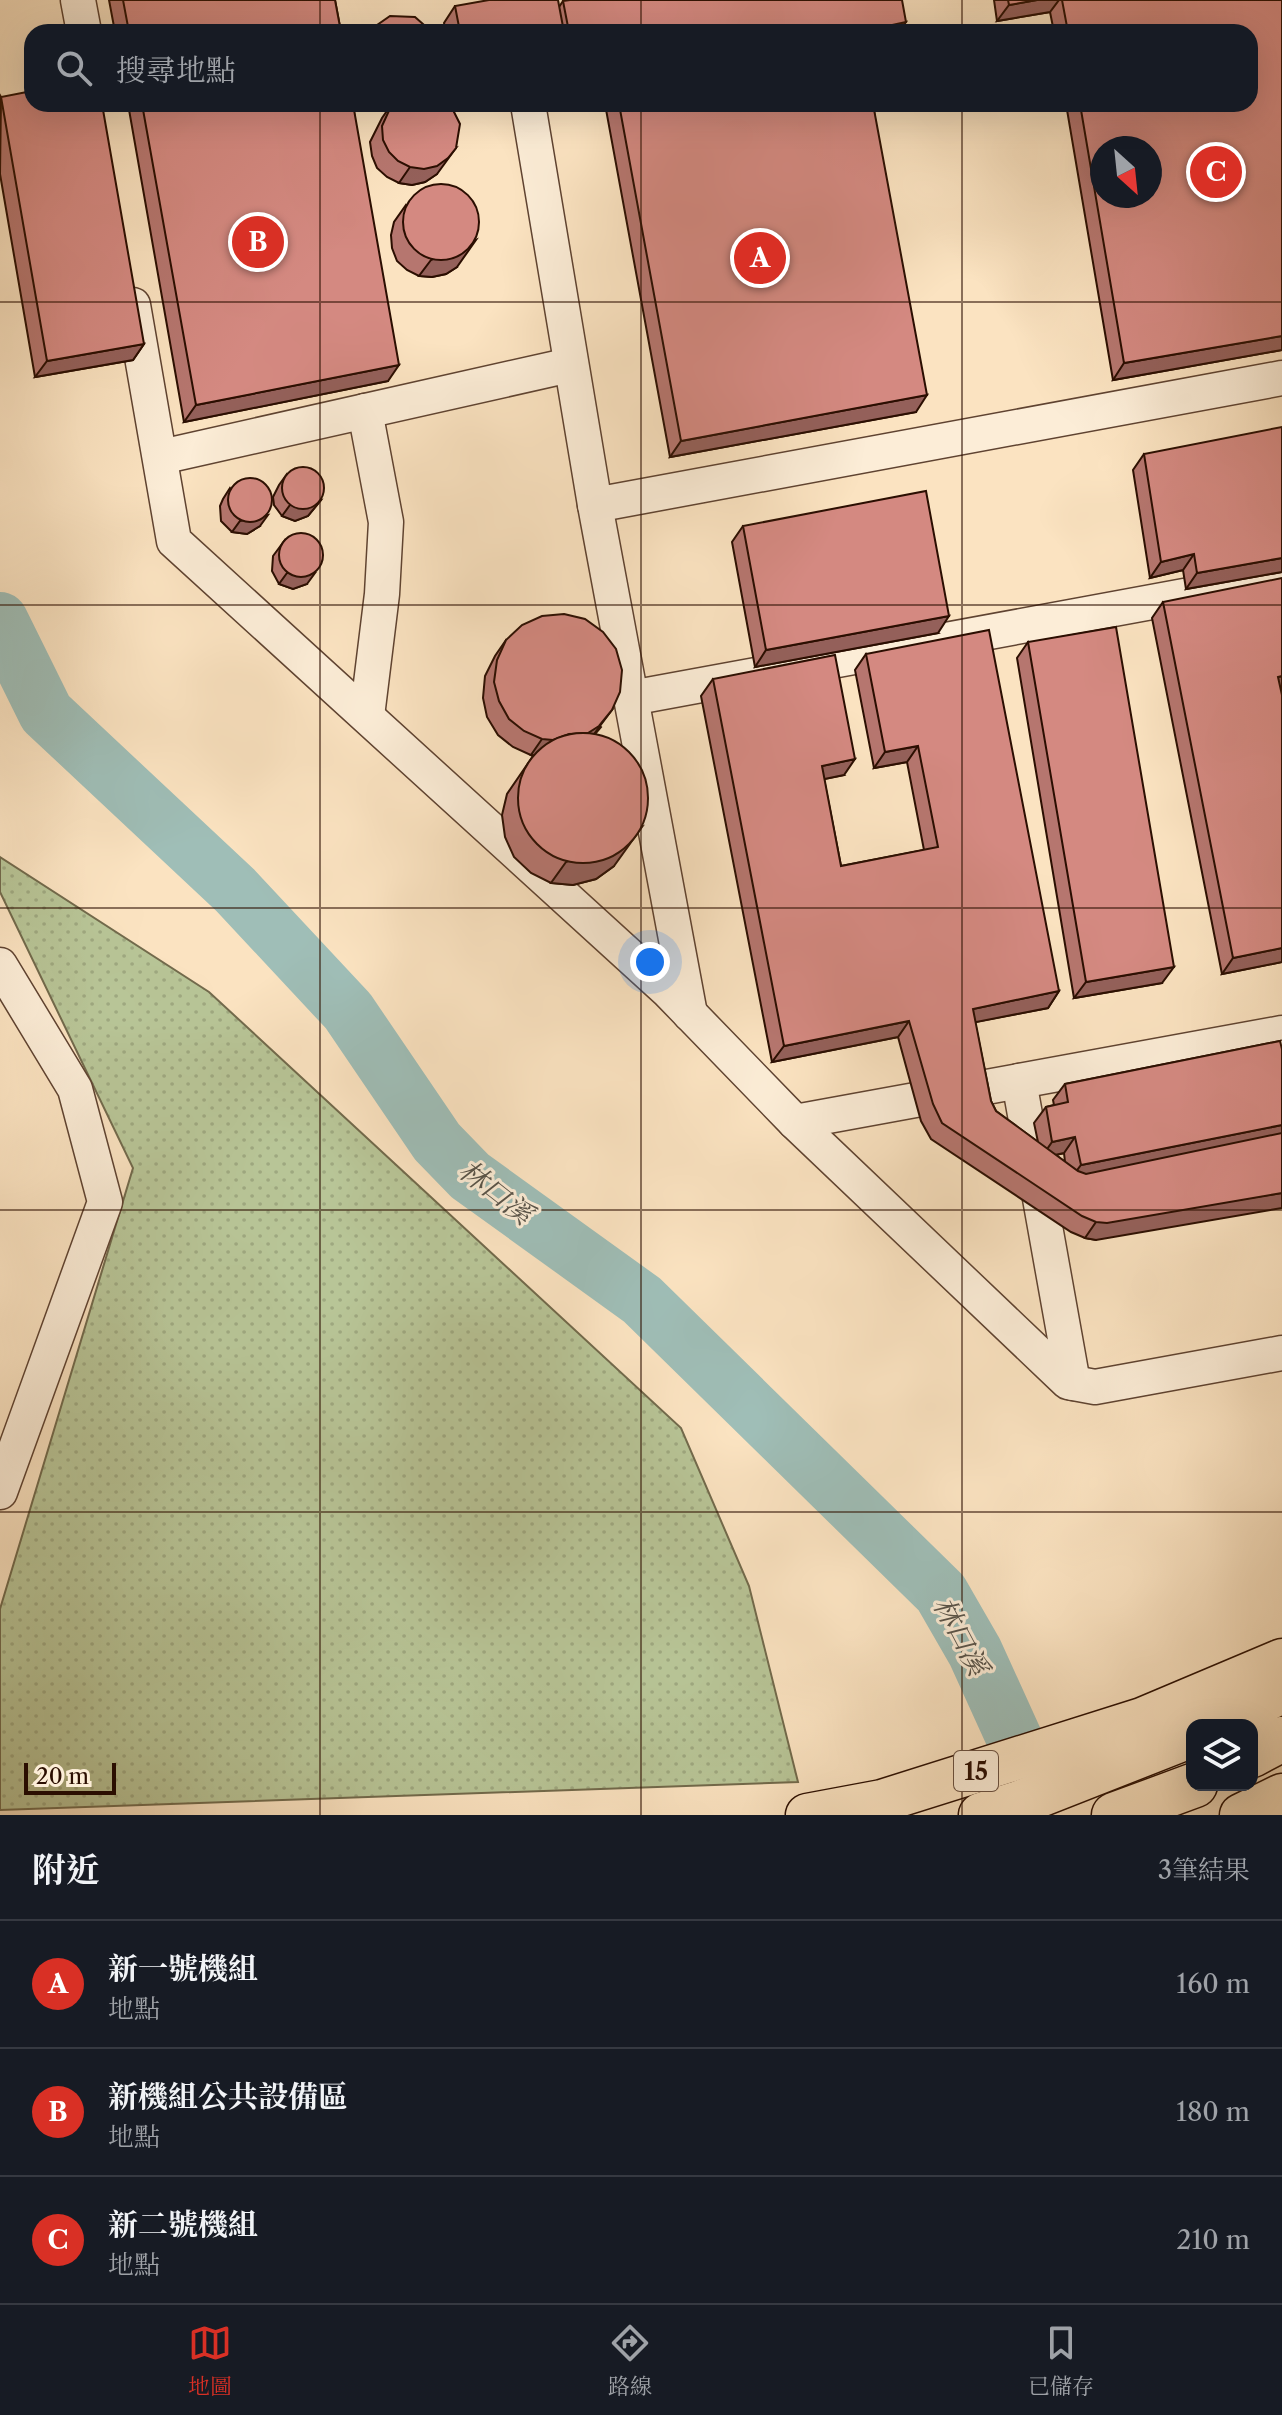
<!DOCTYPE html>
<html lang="zh-TW">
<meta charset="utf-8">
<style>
:root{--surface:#171b24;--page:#242831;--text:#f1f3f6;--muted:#9ea1a6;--line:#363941;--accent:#d93025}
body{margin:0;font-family:"Libre Caslon Text","Noto Serif TC",serif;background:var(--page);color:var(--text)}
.controls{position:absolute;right:24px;bottom:24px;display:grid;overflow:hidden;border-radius:16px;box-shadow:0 8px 32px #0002}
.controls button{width:72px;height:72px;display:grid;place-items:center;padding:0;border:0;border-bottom:2px solid var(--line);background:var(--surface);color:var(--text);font:40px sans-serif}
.compass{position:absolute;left:1090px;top:136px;width:72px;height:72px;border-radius:50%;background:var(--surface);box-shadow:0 8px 32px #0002;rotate:153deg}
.scale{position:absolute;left:24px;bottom:20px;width:92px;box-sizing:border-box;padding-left:8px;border:4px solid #2b0e01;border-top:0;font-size:22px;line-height:28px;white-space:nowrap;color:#2b0e01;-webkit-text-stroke:6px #fcedd7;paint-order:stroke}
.you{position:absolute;left:650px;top:962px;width:28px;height:28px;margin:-20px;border:6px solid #fff;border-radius:50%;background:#1a73e8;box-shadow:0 0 0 12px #1a73e833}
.badge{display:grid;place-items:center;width:52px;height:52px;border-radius:50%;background:var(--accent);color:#fff;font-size:26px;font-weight:700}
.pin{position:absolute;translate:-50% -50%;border:4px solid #fff;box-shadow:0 2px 8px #0006}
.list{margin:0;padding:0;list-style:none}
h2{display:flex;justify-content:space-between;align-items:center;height:104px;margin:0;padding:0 32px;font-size:34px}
h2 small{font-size:26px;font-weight:400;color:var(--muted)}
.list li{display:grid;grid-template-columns:52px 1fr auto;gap:24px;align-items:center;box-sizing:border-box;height:128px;padding:0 32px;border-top:2px solid var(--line)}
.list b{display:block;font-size:30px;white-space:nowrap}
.list p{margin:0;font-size:26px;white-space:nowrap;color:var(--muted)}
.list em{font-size:26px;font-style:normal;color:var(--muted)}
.icon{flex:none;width:44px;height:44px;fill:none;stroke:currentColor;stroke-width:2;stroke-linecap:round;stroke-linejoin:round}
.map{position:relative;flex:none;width:1282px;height:1815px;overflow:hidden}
.search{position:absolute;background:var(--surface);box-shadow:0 8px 32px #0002;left:24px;right:24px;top:24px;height:88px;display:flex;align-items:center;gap:20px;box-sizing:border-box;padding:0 28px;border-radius:24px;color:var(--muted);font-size:30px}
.sheet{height:488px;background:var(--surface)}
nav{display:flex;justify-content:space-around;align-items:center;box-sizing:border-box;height:112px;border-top:2px solid var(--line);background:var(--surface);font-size:22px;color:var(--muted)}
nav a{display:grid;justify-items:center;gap:4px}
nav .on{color:var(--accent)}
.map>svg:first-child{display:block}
.grass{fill:url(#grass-dots);stroke:#726a4c;stroke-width:2}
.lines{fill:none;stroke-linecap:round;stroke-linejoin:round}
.river{stroke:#9fbeb7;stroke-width:56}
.minor-casing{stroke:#5f4331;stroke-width:37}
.major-casing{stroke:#2b0e01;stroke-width:45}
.highway-casing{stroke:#2b0e01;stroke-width:47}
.minor{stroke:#fcedd7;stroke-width:34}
.major{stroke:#fbe3c1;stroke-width:42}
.highway{stroke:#fbe3c1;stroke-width:44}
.wall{fill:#b6766f;stroke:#2b0e01;stroke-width:2;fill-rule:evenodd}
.shaded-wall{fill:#94605a;stroke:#2b0e01;stroke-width:2}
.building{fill:#d48981;stroke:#2b0e01;stroke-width:2;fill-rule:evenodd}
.grid{fill:none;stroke:#2b0e01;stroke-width:2;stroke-opacity:0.55}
.labels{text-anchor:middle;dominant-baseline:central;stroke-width:6;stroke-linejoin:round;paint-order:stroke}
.shield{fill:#fcedd7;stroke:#6a5141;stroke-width:2}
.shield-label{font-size:24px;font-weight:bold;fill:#2b0e01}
.water-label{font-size:28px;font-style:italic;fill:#59544a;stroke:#fcedd7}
</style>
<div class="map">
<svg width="1282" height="1815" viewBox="0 0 1282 1815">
<defs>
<pattern id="grass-dots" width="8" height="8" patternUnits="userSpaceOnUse" patternTransform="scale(2)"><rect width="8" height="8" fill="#b8c597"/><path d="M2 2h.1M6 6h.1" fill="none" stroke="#9ea880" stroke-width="1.8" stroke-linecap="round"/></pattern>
</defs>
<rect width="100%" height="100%" fill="#fbe3c1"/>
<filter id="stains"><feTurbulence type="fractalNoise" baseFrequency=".0025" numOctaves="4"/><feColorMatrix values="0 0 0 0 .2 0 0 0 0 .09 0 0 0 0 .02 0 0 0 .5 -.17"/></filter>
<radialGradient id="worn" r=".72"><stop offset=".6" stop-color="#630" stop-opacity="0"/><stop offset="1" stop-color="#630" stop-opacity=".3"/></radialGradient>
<!-- grass -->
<path class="grass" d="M0,857L209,992L681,1428L749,1586L798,1782L0,1810V1609L133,1168L0,892Z"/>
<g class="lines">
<!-- river -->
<path class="river" d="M0,620L46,713L235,890L348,1011L437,1142L470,1176L642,1300L941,1593L975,1652L1015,1740"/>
<defs>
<g id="minor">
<path d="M78,0L84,32"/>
<path d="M528,104L595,505L1282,378"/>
<path d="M133,305L174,541L668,991L795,1122L1068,1382L1095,1387L1282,1353"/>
<path d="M365,411L386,522L382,594L367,716"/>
<path d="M161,457L570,365"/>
<path d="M595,505L690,1014"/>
<path d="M631,698L1282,578"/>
<path d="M0,965L75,1089L105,1202L0,1492"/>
<path d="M1019,1081L1073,1383"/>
<path d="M795,1122L1282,1033"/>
</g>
<g id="major">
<path d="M807,1815L882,1801L1142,1719L1282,1660"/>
<path d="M1241,1815L1282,1795"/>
</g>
<g id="highway">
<path d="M1213,1725L1282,1691"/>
<path d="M1252,1755L1282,1739"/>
<path d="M981,1815L1019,1803L1192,1735"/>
<path d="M1114,1815L1195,1785"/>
</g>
</defs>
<!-- minor casing -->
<use href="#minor" class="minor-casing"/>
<!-- major casing -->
<use href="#major" class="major-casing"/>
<!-- highway casing -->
<use href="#highway" class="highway-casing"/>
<!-- minor -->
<use href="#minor" class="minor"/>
<!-- major -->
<use href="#major" class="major"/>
<!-- highway -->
<use href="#highway" class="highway"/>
</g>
<!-- wall -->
<g class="wall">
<path d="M109,0H335L341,32H115Z"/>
<path d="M994,0H1282V350L1113,380L1066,104H1250V32H1054L1050,12L997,21Z"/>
<path d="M563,1L899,32H446L444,23L455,6L559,7Z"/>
<path d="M1,97L144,344L133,360L35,377L0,174Z"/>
<path d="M128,104H353L388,381L184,422Z"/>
<path d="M387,104H450L437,174L425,182L412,185L399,183L387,177L377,168L372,156L370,142L382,118L391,105Z"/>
<path d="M605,104H873L916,412L670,457Z"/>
<path d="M406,205L457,267L446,274L432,277L419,276L407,270L397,261L392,248L391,235L394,222Z"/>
<path d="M1144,454L1282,572L1186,589L1183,570L1150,578L1133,470Z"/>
<path d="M287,474L321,500L308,516L295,521L282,516L274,505L273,497L279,485Z"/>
<path d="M230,488L260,526L247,534L232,532L221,521L220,506L223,499Z"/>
<path d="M743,526L938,633L755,667L732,542Z"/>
<path d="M285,540L307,584L293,589L279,584L272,571L273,556Z"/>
<path d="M1163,602L1281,691L1282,962L1222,974L1152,618Z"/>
<path d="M506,640L601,727L595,734L614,866L596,879L573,885L551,883L531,873L514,857L505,837L502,815L507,794L533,756L513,747L498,735L487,717L483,698L485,676L495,656Z"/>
<path d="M1028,642L1162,983L1074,998L1017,658Z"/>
<path d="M866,654L1059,991L1048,1008L975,1022L991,1101L996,1111L1038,1142L1034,1123L1046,1107L1054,1105L1053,1100L1065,1084L1280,1041L1096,1240L1085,1238L1071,1232L931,1139L921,1121L898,1037L772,1062L701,696L713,679L844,775L824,779L841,866L924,850L907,762L874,768L855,670ZM1064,1153L1065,1162L1056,1155Z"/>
</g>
<!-- shaded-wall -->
<g class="shaded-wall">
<path d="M1037,0H1059L1050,12L997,21L1009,5Z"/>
<path d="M906,22L899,32H859L860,31Z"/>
<path d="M456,148L437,174L425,182L412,185L399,183L410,167Z"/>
<path d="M476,240L457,267L446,274L432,277L419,276L431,260Z"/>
<path d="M1282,336V350L1113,380L1124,363Z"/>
<path d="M144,344L133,360L35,377L47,361Z"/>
<path d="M399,365L388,381L184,422L196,405Z"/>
<path d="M927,395L916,412L670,457L681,441Z"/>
<path d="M321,500L308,516L295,521L282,516L290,505Z"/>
<path d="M268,515L260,526L247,534L232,532L240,521Z"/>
<path d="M1194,554L1183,570L1150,578L1161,562Z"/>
<path d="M1282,558V572L1186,589L1197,573Z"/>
<path d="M287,573H315L307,584L293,589L279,584Z"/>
<path d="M949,616L938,633L755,667L766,650Z"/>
<path d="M1282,676V690L1267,693L1278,677Z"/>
<path d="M612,710L588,742L549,757L531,755L542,739Z"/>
<path d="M918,746L907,762L874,768L885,752Z"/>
<path d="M855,759L844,775L810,782L822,766Z"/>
<path d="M642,827L614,866L596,879L573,885L551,883L566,862Z"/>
<path d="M1282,948V962L1222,974L1233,958Z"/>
<path d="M1174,967L1162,983L1074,998L1086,982Z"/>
<path d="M1059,991L1048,1008L961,1025L973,1009Z"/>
<path d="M909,1021L898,1037L772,1062L784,1046Z"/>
<path d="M1282,1125V1139L1069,1181L1081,1165Z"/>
<path d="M1075,1137L1064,1153L1041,1158L1052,1142Z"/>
<path d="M1282,1193V1208L1096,1240L1085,1238L1096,1222Z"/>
</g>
<!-- building -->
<g class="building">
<path d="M123,0H335L341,32H129Z"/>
<path d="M489,0H558L564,32H460L455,6Z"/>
<path d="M570,0H902L906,22L860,32H569L563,1Z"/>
<path d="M1008,0H1037L1009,5Z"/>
<path d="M1062,0H1282V336L1124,363L1080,104H1250V32H1068ZM1102,148H1150V196H1102Z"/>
<path d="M390,16L415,17L432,32H369L370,30Z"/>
<path d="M32,91V104H102L144,344L47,361L1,97Z"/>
<path d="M142,104H353L399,365L196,405Z"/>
<path d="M392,104H450L460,124L456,148L448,158L437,166L424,169L410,167L398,161L389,152L383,140L382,126Z"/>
<path d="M619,104H873L927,395L681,441Z"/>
<circle cx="441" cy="222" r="38"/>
<path d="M1282,427V558L1197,573L1194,554L1161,562L1144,454Z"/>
<circle cx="303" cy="488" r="21"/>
<circle cx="250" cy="500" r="22"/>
<path d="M926,491L949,616L766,650L743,526Z"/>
<circle cx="301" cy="555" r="22"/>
<path d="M1282,578V676L1278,677L1282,695V948L1233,958L1163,602Z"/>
<path d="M564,614L585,619L603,632L616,649L622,670L620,692L612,710L599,726L588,733L569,734L553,740L542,739L524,731L509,719L499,701L494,682L497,660L506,640L522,625L542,616Z"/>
<path d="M1116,627L1174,967L1086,982L1028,642Z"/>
<path d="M989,630L1059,991L973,1009L991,1101L996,1111L1078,1171L1086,1174L1282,1133V1193L1107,1223L1096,1222L1082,1216L942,1123L933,1104L909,1021L784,1046L713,679L835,655L855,759L822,766L841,866L938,847L918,746L885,752L866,654Z"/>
<circle cx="583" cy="798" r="65"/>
<path d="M1280,1041L1282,1049V1125L1081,1165L1075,1137L1052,1142L1046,1107L1068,1102L1065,1084Z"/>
</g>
<!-- grid -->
<path class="grid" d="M320,0V32M641,0V32M962,0V32M320,104V1815M641,104V1815M962,104V1815M0,302H1282M0,605H1282M0,908H1282M0,1210H1282M0,1512H1282"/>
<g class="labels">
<!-- shield labels -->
<rect class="shield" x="954" y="1751" width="44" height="40" rx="6"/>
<g class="shield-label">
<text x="976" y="1771">15</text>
</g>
<!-- water labels -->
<g class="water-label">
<text transform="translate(496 1192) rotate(38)">林口溪</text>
<text transform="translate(961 1636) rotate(62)">林口溪</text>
</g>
</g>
<rect width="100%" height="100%" filter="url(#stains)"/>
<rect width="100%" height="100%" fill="url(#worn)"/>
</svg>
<div class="controls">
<button><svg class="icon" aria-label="layers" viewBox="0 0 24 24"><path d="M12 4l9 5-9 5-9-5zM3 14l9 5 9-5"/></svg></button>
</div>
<svg class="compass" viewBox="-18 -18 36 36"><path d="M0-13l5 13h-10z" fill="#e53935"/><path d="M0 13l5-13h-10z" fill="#9ea1a6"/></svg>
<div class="scale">20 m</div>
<div class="you"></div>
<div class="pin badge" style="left:760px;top:258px">A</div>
<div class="pin badge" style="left:258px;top:242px">B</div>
<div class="pin badge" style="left:1216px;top:172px">C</div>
<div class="search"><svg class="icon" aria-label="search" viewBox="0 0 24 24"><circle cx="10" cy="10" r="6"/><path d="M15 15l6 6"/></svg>搜尋地點</div>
</div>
<section class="sheet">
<h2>附近<small>3筆結果</small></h2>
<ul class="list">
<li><span class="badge">A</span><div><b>新一號機組</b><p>地點</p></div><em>160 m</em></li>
<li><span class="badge">B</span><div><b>新機組公共設備區</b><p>地點</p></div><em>180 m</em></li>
<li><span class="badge">C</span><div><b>新二號機組</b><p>地點</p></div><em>210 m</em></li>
</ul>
</section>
<nav>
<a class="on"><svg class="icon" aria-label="map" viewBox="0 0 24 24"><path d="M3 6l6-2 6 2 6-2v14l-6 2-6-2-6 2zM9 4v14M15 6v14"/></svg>地圖</a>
<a><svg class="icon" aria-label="directions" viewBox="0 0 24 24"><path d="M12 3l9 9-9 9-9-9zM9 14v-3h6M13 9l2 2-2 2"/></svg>路線</a>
<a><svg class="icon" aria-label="saved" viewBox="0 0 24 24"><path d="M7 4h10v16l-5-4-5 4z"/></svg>已儲存</a>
</nav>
